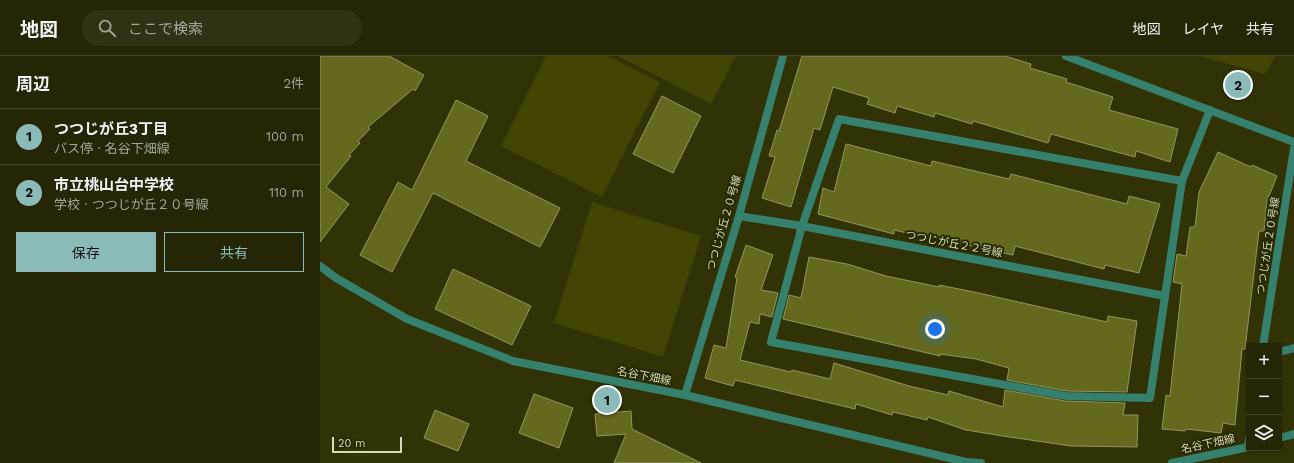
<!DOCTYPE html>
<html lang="ja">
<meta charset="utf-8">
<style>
:root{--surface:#252605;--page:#313213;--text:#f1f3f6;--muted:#a3a59a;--line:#424327;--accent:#8bbbb9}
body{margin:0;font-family:"Work Sans","Noto Sans JP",sans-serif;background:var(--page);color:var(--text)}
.controls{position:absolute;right:12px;bottom:12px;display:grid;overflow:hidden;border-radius:0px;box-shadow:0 1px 3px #0004}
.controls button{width:36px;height:36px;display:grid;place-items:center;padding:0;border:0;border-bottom:1px solid var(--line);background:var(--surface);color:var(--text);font:20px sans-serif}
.scale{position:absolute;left:12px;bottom:10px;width:70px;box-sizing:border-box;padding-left:4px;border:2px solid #d6dabc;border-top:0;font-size:11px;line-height:14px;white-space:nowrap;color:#d6dabc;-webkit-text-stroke:3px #272900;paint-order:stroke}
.you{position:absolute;left:615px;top:273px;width:14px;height:14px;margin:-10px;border:3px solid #fff;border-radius:50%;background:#1a73e8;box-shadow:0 0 0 6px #1a73e833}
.badge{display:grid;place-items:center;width:26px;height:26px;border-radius:50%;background:var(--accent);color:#111;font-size:13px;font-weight:700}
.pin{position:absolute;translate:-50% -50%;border:2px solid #fff;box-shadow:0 1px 4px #0006}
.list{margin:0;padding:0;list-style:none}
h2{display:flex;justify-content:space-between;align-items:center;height:52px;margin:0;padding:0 16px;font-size:17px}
h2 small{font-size:13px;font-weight:400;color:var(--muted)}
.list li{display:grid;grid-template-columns:26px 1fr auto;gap:12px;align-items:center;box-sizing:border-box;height:56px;padding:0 16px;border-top:1px solid var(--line)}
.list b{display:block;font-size:15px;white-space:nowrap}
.list p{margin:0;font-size:13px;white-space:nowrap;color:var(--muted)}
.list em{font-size:13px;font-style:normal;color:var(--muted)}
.actions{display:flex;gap:8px;padding:12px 16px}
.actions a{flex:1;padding:9px 0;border:1px solid var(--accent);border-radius:0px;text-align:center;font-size:14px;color:var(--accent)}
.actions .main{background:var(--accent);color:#111}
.icon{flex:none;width:22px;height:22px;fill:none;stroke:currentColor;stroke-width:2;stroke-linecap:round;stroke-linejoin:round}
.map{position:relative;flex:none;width:974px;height:407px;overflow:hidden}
header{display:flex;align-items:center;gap:24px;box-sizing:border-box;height:56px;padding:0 20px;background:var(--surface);border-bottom:1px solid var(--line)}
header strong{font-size:19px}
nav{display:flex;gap:22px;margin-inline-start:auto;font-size:14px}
.search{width:280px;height:36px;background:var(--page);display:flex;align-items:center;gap:10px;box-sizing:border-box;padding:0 14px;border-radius:22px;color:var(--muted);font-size:15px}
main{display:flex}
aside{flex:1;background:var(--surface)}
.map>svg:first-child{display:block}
.green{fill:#414402}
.building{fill:#64691e;stroke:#91965d}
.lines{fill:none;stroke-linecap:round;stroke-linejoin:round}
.minor{stroke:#36816d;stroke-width:8}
.tertiary{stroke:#36816d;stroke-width:8}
.labels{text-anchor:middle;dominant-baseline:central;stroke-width:4;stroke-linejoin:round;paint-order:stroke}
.street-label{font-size:11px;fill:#d6dabc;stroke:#272900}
</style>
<header>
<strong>地図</strong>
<div class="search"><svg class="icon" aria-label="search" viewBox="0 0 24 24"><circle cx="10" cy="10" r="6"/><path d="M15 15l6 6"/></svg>ここで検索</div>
<nav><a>地図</a><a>レイヤ</a><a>共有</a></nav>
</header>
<main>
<aside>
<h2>周辺<small>2件</small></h2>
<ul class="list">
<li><span class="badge">1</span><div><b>つつじが丘3丁目</b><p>バス停 · 名谷下畑線</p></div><em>100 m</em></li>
<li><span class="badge">2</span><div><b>市立桃山台中学校</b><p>学校 · つつじが丘２０号線</p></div><em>110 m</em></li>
</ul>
<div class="actions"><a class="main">保存</a><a>共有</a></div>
</aside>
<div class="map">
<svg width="974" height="407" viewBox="0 0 974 407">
<rect width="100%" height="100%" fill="#313307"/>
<!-- green -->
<g class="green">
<path d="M226,0H288L340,26L282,141L181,90Z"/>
<path d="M298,0H416L391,48Z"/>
<path d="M879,0H956L945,18Z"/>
<path d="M272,146L381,180L343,301L234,267Z"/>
</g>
<!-- building -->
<g class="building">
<path d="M0,0H69L104,19L95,35L93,33L48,71L50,73L38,85L40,87L29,99L31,100L6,131L29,148L0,186Z"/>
<path d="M482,0H685L711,8L710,12L747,23L746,26L793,41L789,54L858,73L850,106L816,95L815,101L731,78L728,87L653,65L652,68L615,57L614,61L577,50L575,57L547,48L549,42L513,31L500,74L494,72L471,151L442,142L455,101L449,100L457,74L459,75Z"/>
<path d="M342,40L381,60L353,117L313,98Z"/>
<path d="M136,44L168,60L146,105L240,152L220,191L113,137L72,216L40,199L78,126L92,134Z"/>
<path d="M526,88L611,110L612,105L689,123L691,118L807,148L809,140L840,148L819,217L785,209L784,213L695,190L693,199L619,183L618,184L574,174V178L498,158L503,132L514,136Z"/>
<path d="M898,96L931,111L932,109L957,120L947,145L944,175H939L925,293H922L915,369L903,367L901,377L866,373L865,375L842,373L846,339L850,340L862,228L853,226L857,198L866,200L870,171H875L879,136Z"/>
<path d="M426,189L453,199L441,234L458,237L452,261L440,258L439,268L430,266L420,304L471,316L472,314L510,323L514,307L589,330L628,339L629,335L683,351L685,334L745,345L805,347L803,359H818L817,391L751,390L683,380L646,374L608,361L607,364L573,356L572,359L536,348L535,353L415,324L413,330L385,322L394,289L406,292L417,222L415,221Z"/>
<path d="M489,201L527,208L566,220L619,231V229L654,236L787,266L788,260L817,265L807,336L747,335L687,324L689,312L656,303L620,298V300L463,263L469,239L481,242Z"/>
<path d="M133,213L211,250L192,289L115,253Z"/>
<path d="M214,338L253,352L239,392L199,377Z"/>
<path d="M115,354L149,368L138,395L104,382Z"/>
<path d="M311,355L312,373L381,407H294L306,378L277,380L275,358Z"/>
</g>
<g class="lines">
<!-- minor -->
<g class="minor">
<path d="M746,0L974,86"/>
<path d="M862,125L519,63L482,170L451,286L746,340L830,342L862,125L890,54"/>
<path d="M419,160L482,170L845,240"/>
<path d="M943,290L974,92"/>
<path d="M959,296L974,292"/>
<path d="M365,339L419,160L463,0"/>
<path d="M928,391L929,383"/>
</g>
<!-- tertiary -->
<g class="tertiary">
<path d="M0,210L16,222L87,263L193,305L365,339L646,406L661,407"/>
<path d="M959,382L974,378"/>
<path d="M852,407L929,391"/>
</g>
</g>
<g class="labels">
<!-- street labels -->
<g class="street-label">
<text transform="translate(404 167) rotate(-74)">つつじが丘２０号線</text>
<text transform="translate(634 188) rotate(11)">つつじが丘２２号線</text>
<text transform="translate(948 190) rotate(-81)">つつじが丘２０号線</text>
<text transform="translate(324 320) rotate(11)">名谷下畑線</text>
<text transform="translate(888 388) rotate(-12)">名谷下畑線</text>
</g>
</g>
</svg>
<div class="controls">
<button>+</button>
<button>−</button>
<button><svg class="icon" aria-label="layers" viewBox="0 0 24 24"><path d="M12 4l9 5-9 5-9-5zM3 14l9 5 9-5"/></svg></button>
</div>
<div class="scale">20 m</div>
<div class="you"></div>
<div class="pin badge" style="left:287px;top:344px">1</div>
<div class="pin badge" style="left:918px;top:29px">2</div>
</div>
</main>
